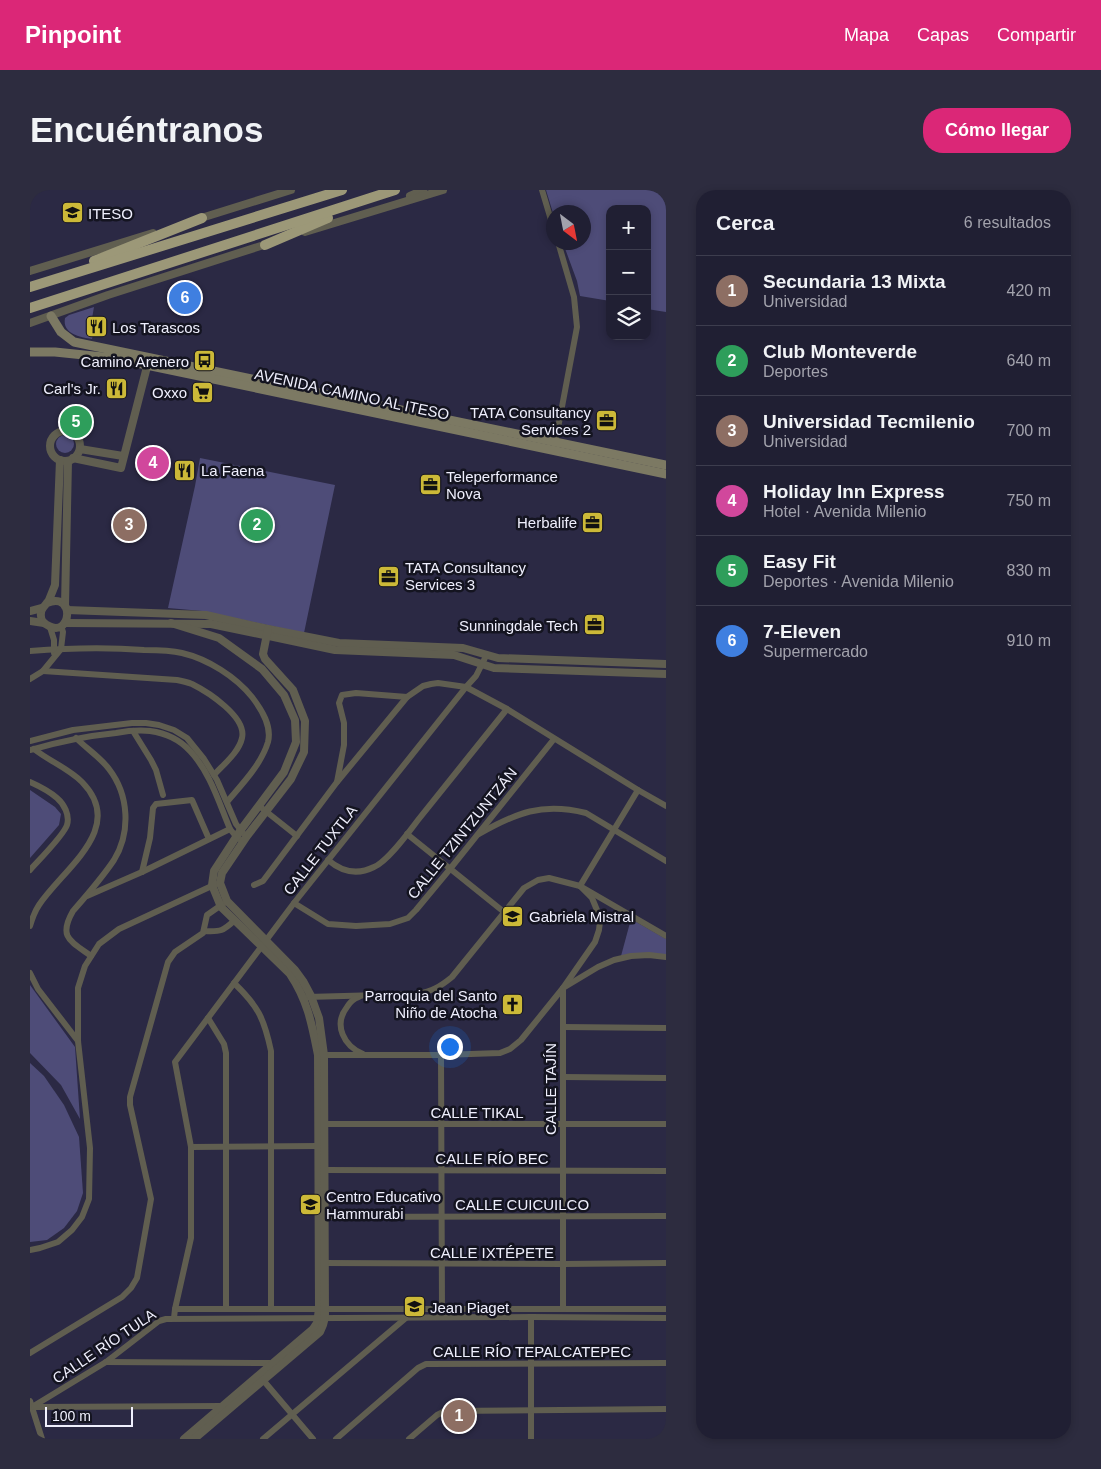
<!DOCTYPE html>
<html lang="es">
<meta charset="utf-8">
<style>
:root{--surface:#201f33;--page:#2d2c3f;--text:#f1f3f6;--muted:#a2a2ac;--line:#3d3d4e;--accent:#db2777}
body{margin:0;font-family:Arial,sans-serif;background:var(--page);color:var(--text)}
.controls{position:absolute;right:15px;top:15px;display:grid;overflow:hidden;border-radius:10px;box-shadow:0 2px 8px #0003}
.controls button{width:45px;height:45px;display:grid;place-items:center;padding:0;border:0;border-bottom:1px solid var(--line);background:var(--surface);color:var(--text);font:25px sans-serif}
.compass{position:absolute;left:516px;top:15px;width:45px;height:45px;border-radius:50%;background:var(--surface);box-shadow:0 2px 8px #0003;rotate:148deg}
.scale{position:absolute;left:15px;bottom:12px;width:88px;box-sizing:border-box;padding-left:5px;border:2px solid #efeffd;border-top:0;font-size:14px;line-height:18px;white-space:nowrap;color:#efeffd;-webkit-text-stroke:4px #141420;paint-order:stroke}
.you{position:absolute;left:419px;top:856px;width:18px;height:18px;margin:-12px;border:4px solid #fff;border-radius:50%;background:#1a73e8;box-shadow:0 0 0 8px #1a73e833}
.badge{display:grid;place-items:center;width:32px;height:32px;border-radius:50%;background:var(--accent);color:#fff;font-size:16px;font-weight:700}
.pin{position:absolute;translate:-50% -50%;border:2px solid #fff;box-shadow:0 1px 5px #0006}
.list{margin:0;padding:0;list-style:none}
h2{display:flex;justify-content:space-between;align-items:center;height:65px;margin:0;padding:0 20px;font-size:21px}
h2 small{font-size:16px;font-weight:400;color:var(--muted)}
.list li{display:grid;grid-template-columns:32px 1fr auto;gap:15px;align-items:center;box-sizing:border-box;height:70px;padding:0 20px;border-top:1px solid var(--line)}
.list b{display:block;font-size:19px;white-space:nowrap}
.list p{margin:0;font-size:16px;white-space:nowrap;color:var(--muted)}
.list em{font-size:16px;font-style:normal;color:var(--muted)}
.icon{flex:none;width:28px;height:28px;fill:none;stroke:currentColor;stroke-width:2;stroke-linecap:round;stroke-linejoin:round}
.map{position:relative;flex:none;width:636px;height:1249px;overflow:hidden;border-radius:20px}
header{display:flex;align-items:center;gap:30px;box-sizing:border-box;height:70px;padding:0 25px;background:var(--accent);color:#fff}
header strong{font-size:24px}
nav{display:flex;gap:28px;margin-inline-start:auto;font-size:18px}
.intro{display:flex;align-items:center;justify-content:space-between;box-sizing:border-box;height:120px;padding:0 30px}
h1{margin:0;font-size:35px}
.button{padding:12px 22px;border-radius:20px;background:var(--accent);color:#fff;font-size:18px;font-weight:700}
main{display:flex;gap:30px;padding:0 30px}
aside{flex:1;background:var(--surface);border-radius:20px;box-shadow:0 2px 8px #0003}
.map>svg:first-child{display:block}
.green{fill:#4e4c78}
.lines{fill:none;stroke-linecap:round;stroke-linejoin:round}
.minor{stroke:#605e50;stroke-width:6}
.tertiary{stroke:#605e50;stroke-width:8}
.secondary{stroke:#7c7963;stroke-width:9}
.trunk{stroke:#9c9878;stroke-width:10}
.labels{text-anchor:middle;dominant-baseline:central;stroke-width:5;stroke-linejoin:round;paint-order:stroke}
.poi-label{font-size:15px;fill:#efeffd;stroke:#141420;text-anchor:start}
.street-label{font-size:15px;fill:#efeffd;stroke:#141420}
</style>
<header>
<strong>Pinpoint</strong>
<nav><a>Mapa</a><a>Capas</a><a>Compartir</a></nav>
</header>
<div class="intro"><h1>Encuéntranos</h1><a class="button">Cómo llegar</a></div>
<main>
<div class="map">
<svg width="636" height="1249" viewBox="0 0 636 1249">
<rect width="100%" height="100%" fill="#2b2944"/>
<!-- green -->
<g class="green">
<path d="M516,0H636V122L617,119V19H580V111L550,106L547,91L533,53L554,52V22L523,23Z"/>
<path d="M64,117L60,140L64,141L62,149C50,147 32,144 35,128L39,125Z"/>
<circle cx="35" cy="254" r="9"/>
<path d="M170,268L305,295L274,443L172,421L138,418L165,296Z"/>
<path d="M0,600L25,617L31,624L29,635L0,668Z"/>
<path d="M601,729L636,749V766H591Z"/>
<path d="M0,795L45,857L50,929L31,895L0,863Z"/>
<path d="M0,873L14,886L34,915L49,947L53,1003L47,1021L34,1038L17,1050L0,1052Z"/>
</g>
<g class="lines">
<!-- minor -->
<g class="minor">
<path d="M512,0L524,40"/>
<path d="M525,254L547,137L544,107L528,52"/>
<path d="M20,437L24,450V463"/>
<path d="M0,461C38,458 76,457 114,460C127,460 140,460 152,463C178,469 206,487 222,507C232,520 242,536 238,552C231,575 212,594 197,612"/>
<path d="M13,481L147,490C152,491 157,492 162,494C178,502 217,527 212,548C209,562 194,574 184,585"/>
<path d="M0,489L13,481L31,459L33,442L31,436"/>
<path d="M103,541L121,570L126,580L133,605"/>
<path d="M46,548C57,559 70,567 79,579C99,605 101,642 84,670C72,688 57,705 43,721C28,747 40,751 61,766"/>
<path d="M0,551L43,540L102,533H116L129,535L144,540L157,548L174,569L187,590L206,634L213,643"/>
<path d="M0,560C28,552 56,546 86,543C97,541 109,540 120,541C135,543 150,550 160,561C180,582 189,613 200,639L204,644L213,652"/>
<path d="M0,592C9,596 19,601 27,608C34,614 40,625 37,635C34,645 8,671 0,680"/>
<path d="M307,592L314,555V533L309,513L312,505L326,503L377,507"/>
<path d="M233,619L267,646"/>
<path d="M377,644L474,722"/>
<path d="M449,644C486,623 512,612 556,623L636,671"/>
<path d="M298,670C312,682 328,685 344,677C358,671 378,643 388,630C418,593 447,556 477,519"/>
<path d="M112,682L120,648L123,618L126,614L162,610L179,649"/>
<path d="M224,695L233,691L307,592L377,507L393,496L401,494L408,493L436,497L477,519L608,600L636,616"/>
<path d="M550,696L608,600"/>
<path d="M57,706L112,682L200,639"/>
<path d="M264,713L298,734L326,736L360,734L378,728L386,720L420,679L524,549"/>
<path d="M0,736C2,729 5,721 9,715C34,678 97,638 52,592C38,578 19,571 4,559"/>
<path d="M174,741C191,742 193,741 205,730"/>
<path d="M0,783L8,799L48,851"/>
<path d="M204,793C228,816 234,828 241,861V1118"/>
<path d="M277,807L387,804C402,801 410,797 422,787L494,698L508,690L519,688L550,696L636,746"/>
<path d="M329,807C323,809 320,812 317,817C303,835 314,856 333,864"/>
<path d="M178,828L194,854L196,863V1118"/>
<path d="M533,837L636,838"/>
<path d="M289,865H411L470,863L480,859L491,850L533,798L568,777L584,770L601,766L619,765L636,767"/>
<path d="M411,865L412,1119"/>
<path d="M533,887L636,888"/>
<path d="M290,934H636"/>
<path d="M161,957L288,956"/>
<path d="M292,980L636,981"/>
<path d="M290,1027L636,1026"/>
<path d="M0,1060L10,1058L28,1052L42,1040L52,1027L59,1009L60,958L48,851V798L55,776L69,754L89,739L186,694"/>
<path d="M292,1073L533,1074L636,1073"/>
<path d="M145,1119H636"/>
<path d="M533,1119V798L565,752L569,740L570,731L569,725L562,708L550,696"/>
<path d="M501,1127V1249"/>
<path d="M144,1128L145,1119L161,1048V957L145,872L264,713L436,497L446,486L456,466"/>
<path d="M0,1163L92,1107L101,1098L107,1088L121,1009L100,915V907L138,772L145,762L173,743L177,725L197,711"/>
<path d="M76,1172L245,1173"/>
<path d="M233,1190L283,1249"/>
<path d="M0,1211L12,1249"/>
<path d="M2,1217L76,1172L129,1131L136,1129L501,1127L636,1128"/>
<path d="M4,1217L192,1216"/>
<path d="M233,1249L377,1127"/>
<path d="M306,1249L388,1178L396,1174L636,1173"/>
<path d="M379,1249L407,1225L415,1221L636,1219"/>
</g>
<!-- tertiary -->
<g class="tertiary">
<path d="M380,6L393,0"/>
<path d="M168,29L261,0"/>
<path d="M275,42L413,0"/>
<path d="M0,81L123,43"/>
<path d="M0,133L78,105L240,53"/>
<circle cx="35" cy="256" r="15"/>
<path d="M50,259L93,266"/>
<path d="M43,268L91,278L119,169"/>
<path d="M17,413C46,401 41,448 19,436C14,434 10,429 11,423C11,418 16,415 19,410C21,405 23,400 25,395L30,270"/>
<path d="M35,416L38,271"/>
<path d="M37,420L176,425L238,439L309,453L433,458L468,468L636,474"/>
<path d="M0,421L12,418"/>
<path d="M0,431L14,433"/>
<path d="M35,433L181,434L305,460L424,465L464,478L636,484"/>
<path d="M141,433L189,448L232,479L254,505L265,530L266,552L254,582L210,641L184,681L182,695L191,717L260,784C278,811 282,835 288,865L289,1119L287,1133L283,1139L154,1249"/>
<path d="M164,1249L290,1142L293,1135L295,1127L294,865L289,828L281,806L273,791L265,780L197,711L190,693L192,683L217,646L261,589L274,562L275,531L263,500L235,469L233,464L238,439"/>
</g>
<!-- secondary -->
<g class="secondary">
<path d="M21,126L31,142L44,152L636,275"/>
<path d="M0,162H25L83,168L636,284"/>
</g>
<!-- trunk -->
<g class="trunk">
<path d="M235,55L298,28"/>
<path d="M64,71L172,28"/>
<path d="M0,97L312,0"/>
<path d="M0,118L365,0"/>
</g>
</g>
<!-- icons -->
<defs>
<symbol id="university-square" viewBox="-11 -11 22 22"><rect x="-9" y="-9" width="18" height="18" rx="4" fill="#ccb938" stroke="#141420"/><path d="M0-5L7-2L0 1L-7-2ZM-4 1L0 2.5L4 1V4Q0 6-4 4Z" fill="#111"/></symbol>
<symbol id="restaurant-square" viewBox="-11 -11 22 22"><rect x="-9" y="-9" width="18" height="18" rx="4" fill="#ccb938" stroke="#141420"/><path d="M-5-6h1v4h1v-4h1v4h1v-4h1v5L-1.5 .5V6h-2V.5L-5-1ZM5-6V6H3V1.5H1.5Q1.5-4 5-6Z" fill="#111"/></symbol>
<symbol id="bus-square" viewBox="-11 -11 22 22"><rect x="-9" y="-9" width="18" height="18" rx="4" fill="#ccb938" stroke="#141420"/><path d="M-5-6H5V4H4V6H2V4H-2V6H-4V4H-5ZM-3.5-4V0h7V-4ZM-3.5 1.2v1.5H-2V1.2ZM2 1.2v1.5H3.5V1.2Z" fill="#111"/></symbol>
<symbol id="supermarket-square" viewBox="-11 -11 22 22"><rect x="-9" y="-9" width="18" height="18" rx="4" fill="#ccb938" stroke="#141420"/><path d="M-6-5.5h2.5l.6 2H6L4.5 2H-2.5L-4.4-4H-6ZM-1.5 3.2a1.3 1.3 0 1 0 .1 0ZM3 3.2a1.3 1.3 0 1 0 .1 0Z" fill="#111"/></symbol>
<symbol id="office-square" viewBox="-11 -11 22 22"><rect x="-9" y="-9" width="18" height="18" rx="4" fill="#ccb938" stroke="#141420"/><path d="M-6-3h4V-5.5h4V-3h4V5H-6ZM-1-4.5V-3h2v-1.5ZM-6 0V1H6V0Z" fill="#111"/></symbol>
<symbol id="school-square" viewBox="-11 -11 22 22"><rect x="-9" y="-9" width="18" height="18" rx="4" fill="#ccb938" stroke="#141420"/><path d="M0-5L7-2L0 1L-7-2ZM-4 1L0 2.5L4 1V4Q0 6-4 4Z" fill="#111"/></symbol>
<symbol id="church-square" viewBox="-11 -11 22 22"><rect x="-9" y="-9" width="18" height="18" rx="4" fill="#ccb938" stroke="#141420"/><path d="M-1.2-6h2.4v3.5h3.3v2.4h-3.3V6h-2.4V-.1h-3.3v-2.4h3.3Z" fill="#111"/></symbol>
</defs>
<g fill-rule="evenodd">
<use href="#university-square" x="30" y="10" width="25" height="25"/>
<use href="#restaurant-square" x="54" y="124" width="25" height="25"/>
<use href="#bus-square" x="162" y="158" width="25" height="25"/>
<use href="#restaurant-square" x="74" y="186" width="25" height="25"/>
<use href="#supermarket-square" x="160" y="190" width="25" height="25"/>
<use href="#office-square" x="564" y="218" width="25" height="25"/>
<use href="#restaurant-square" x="142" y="268" width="25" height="25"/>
<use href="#office-square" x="388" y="282" width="25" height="25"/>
<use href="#office-square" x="550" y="320" width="25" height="25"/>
<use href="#office-square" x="346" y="374" width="25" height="25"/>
<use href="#office-square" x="552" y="422" width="25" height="25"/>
<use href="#school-square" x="470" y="714" width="25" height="25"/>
<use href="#church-square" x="470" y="802" width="25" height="25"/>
<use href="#school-square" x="268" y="1002" width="25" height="25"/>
<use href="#school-square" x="372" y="1104" width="25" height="25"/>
</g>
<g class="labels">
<!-- poi labels -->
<g class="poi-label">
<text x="58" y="23">ITESO</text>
<text x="82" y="137">Los Tarascos</text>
<text x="159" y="171" text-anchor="end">Camino Arenero</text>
<text x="71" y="198" text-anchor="end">Carl's Jr.</text>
<text x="157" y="202" text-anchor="end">Oxxo</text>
<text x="561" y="222" text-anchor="end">TATA Consultancy<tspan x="561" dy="17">Services 2</tspan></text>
<text x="171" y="280">La Faena</text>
<text x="416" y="286">Teleperformance<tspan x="416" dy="17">Nova</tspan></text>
<text x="547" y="332" text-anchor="end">Herbalife</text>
<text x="375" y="377">TATA Consultancy<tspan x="375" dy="17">Services 3</tspan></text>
<text x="548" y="435" text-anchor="end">Sunningdale Tech</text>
<text x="499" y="726">Gabriela Mistral</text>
<text x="467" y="805" text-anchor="end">Parroquia del Santo<tspan x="467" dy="17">Niño de Atocha</tspan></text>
<text x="296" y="1006">Centro Educativo<tspan x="296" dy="17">Hammurabi</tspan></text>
<text x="400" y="1117">Jean Piaget</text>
</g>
<!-- street labels -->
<g class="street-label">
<text transform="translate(322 204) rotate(12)">AVENIDA CAMINO AL ITESO</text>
<text transform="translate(432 643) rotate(-51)">CALLE TZINTZUNTZÁN</text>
<text transform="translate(290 660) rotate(-52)">CALLE TUXTLA</text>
<text transform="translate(520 899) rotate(-90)">CALLE TAJÍN</text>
<text x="447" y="922">CALLE TIKAL</text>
<text x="462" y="968">CALLE RÍO BEC</text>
<text x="492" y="1014">CALLE CUICUILCO</text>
<text x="462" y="1062">CALLE IXTÉPETE</text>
<text transform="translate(74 1156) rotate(-34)">CALLE RÍO TULA</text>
<text x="502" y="1161">CALLE RÍO TEPALCATEPEC</text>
</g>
</g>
</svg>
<div class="controls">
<button>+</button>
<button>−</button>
<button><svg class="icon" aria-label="layers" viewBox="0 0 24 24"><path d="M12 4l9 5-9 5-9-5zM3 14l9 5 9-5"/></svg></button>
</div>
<svg class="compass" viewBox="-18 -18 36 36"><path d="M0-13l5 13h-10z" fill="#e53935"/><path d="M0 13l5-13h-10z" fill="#a2a2ac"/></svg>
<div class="scale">100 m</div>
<div class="you"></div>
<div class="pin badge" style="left:429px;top:1226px;background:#8d6e63">1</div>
<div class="pin badge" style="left:227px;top:335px;background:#2e9e5b">2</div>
<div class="pin badge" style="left:99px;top:335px;background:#8d6e63">3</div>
<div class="pin badge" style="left:123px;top:273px;background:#d1479c">4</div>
<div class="pin badge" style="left:46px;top:232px;background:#2e9e5b">5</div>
<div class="pin badge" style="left:155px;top:108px;background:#3f7fe0">6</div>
</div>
<aside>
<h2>Cerca<small>6 resultados</small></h2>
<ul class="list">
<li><span class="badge" style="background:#8d6e63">1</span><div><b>Secundaria 13 Mixta</b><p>Universidad</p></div><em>420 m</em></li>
<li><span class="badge" style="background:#2e9e5b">2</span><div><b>Club Monteverde</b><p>Deportes</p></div><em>640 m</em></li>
<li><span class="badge" style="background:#8d6e63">3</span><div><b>Universidad Tecmilenio</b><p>Universidad</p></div><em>700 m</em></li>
<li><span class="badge" style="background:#d1479c">4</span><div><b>Holiday Inn Express</b><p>Hotel · Avenida Milenio</p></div><em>750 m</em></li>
<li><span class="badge" style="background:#2e9e5b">5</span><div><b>Easy Fit</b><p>Deportes · Avenida Milenio</p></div><em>830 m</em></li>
<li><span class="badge" style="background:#3f7fe0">6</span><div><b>7-Eleven</b><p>Supermercado</p></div><em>910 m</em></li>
</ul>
</aside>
</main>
